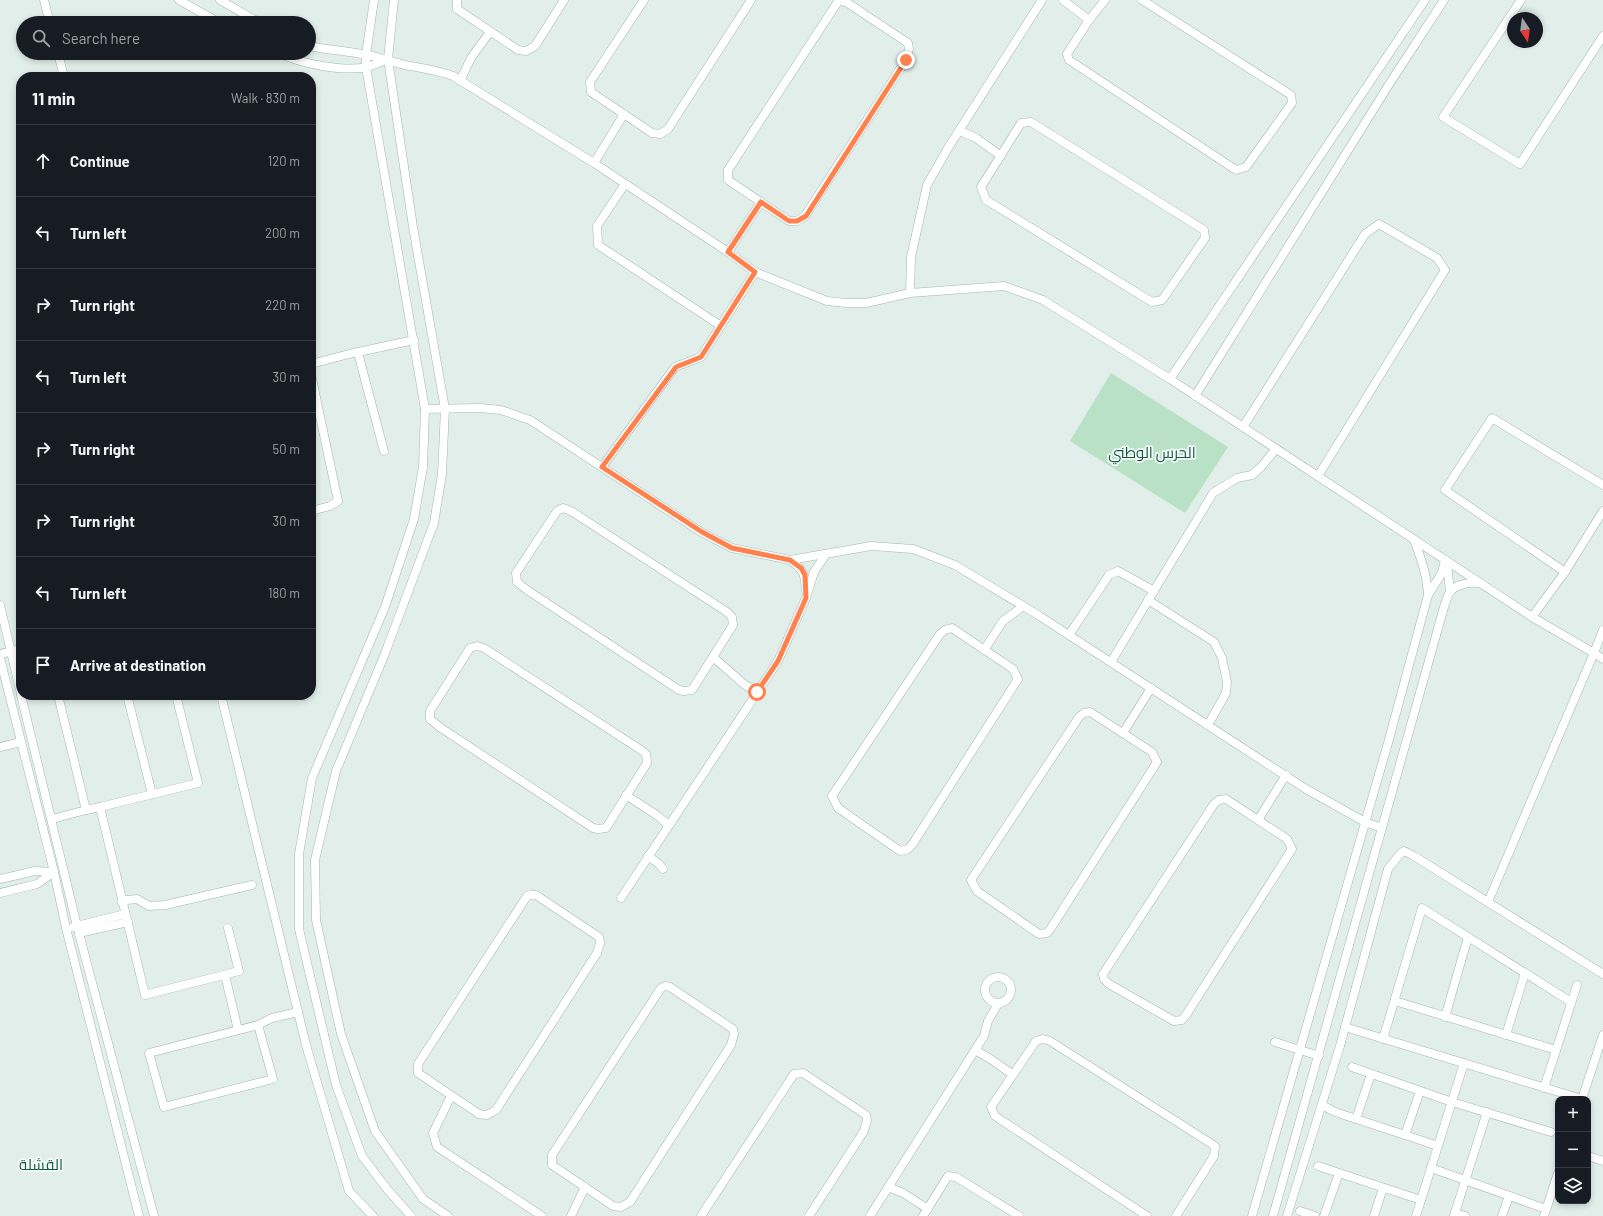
<!DOCTYPE html>
<meta charset="utf-8">
<style>
:root{--surface:#171b24;--page:#20242c;--text:#f1f3f6;--muted:#9ea1a6;--line:#363941}
body{margin:0;font-family:Barlow,Cairo,sans-serif;background:var(--page);color:var(--text)}
.controls{position:absolute;right:12px;bottom:12px;display:grid;overflow:hidden;border-radius:8px;box-shadow:0 2px 6px #0003}
.controls button{width:36px;height:36px;display:grid;place-items:center;padding:0;border:0;border-bottom:1px solid var(--line);background:var(--surface);color:var(--text);font:20px sans-serif}
.compass{position:absolute;left:1507px;top:12px;width:36px;height:36px;border-radius:50%;background:var(--surface);box-shadow:0 2px 6px #0003;rotate:167deg}
.stop{position:absolute;width:12px;height:12px;margin:-9px;border:3px solid #ff814e;border-radius:50%;background:#fff}
.stop.end{background:#ff814e;border-color:#fff;box-shadow:0 1px 4px #0008}
.list{margin:0;padding:0;list-style:none}
h2{display:flex;justify-content:space-between;align-items:center;height:52px;margin:0;padding:0 16px;font-size:17px}
h2 small{font-size:13px;font-weight:400;color:var(--muted)}
.list li{display:grid;grid-template-columns:26px 1fr auto;gap:12px;align-items:center;box-sizing:border-box;height:72px;padding:0 16px;border-top:1px solid var(--line)}
.list b{display:block;font-size:15px;white-space:nowrap}
.list em{font-size:13px;font-style:normal;color:var(--muted)}
.icon{flex:none;width:22px;height:22px;fill:none;stroke:currentColor;stroke-width:2;stroke-linecap:round;stroke-linejoin:round}
.map{position:relative;flex:none;width:1603px;height:1216px;overflow:hidden}
.search{position:absolute;background:var(--surface);box-shadow:0 2px 6px #0003;left:16px;top:16px;width:300px;height:44px;display:flex;align-items:center;gap:10px;box-sizing:border-box;padding:0 14px;border-radius:22px;color:var(--muted);font-size:15px}
.panel{position:absolute;background:var(--surface);box-shadow:0 2px 6px #0003;left:16px;top:72px;width:300px;height:628px;border-radius:16px}
.map>svg:first-child{display:block}
.green{fill:#b8e1c5}
.lines{fill:none;stroke-linecap:round;stroke-linejoin:round}
.minor-casing{stroke:#a3b7b1;stroke-width:9}
.minor{stroke:#fff;stroke-width:8}
.route{stroke:#ff814e;stroke-width:5}
.labels{text-anchor:middle;dominant-baseline:central;stroke-width:3.5;stroke-linejoin:round;paint-order:stroke}
.neighbourhood-label{font-size:15px;fill:#195549;stroke:#f2faf6}
</style>
<div class="map">
<svg width="1603" height="1216" viewBox="0 0 1603 1216">
<rect width="100%" height="100%" fill="#e1eee9"/>
<!-- green -->
<path class="green" d="M1111,373L1228,447L1185,513L1070,441Z"/>
<g class="lines">
<defs>
<g id="minor">
<path d="M44,0L50,23"/>
<path d="M179,0L220,23"/>
<path d="M220,0L260,23"/>
<path d="M374,0L366,55V67L425,409L423,467L414,519L385,607L312,778L299,854V929L336,1085L362,1156L387,1189L411,1216"/>
<path d="M394,0L388,59L413,227L445,409L442,474L434,523L384,656L336,771L315,860L316,920L341,1034L375,1131L423,1199L448,1216"/>
<path d="M457,0V9L518,50L526,51L535,46L564,0"/>
<path d="M644,0L590,82L591,92L652,133L660,134L668,129L751,0"/>
<path d="M1063,0L1089,20"/>
<path d="M1105,0L1089,20L1067,54L1069,60L1236,170L1246,167L1292,103L1291,95L1142,0"/>
<path d="M1521,0L1443,117L1520,164L1603,36"/>
<path d="M840,1L846,2L908,43L909,49L906,60L805,216L797,221H789L728,180V170L837,3Z"/>
<path d="M309,46C328,50 347,51 367,55C380,57 392,62 405,65C421,68 437,70 453,76L594,163L728,252L755,272L827,301L846,303H866L910,293L1004,286L1043,300L1170,379L1532,617L1565,572L1603,511"/>
<path d="M58,53L64,77"/>
<path d="M279,53C301,64 344,72 367,67C374,65 381,62 388,59"/>
<path d="M460,81L471,58L490,32"/>
<path d="M1031,122L1204,230L1205,238L1162,300L1152,302L986,200L981,187L1021,123Z"/>
<path d="M960,131L976,138L1001,156"/>
<path d="M594,163L624,114"/>
<path d="M625,184L597,226L598,245L721,326"/>
<path d="M728,252L761,202"/>
<path d="M910,293L911,257L927,185L948,148L1042,0"/>
<path d="M358,353L384,451"/>
<path d="M311,364L349,354L414,340"/>
<path d="M311,374L338,501L330,506L311,511"/>
<path d="M1170,379L1425,0"/>
<path d="M1195,396L1388,86L1444,0"/>
<path d="M425,409L480,408L501,410L530,420L701,532L732,548L790,560L871,546L913,549L955,565L1038,615L1306,789L1365,822L1382,828"/>
<path d="M1243,427L1365,234L1379,224L1437,258L1445,270L1318,476"/>
<path d="M602,467L675,367L701,357L755,272"/>
<path d="M563,508L571,511L727,612L732,617L733,625L692,690L684,691L679,690L527,590L517,582L516,573L557,511Z"/>
<path d="M790,560C804,570 805,574 806,591"/>
<path d="M1447,563L1450,592"/>
<path d="M1565,572L1445,490L1492,418L1603,485"/>
<path d="M1428,595L1442,573L1445,560"/>
<path d="M1148,600L1214,642L1222,658L1227,682L1226,693L1208,725"/>
<path d="M0,605L21,694"/>
<path d="M1532,617L1594,653L1603,630"/>
<path d="M952,628L1013,669L1018,679L912,845L908,849L900,851L838,808L832,796L940,634L945,630Z"/>
<path d="M1069,635L1109,575L1118,571L1154,591"/>
<path d="M477,646L484,648L641,750L646,754L647,763L606,828L598,829L593,828L441,728L430,719V711L470,648Z"/>
<path d="M984,650L1003,621L1022,607"/>
<path d="M0,654L21,649"/>
<path d="M713,657L745,685L757,692"/>
<path d="M0,658L54,872L66,928L139,1216"/>
<path d="M1111,662L1213,493L1237,478L1252,475L1261,467L1276,449"/>
<path d="M21,695L77,926L154,1216"/>
<path d="M58,695L86,810L100,807"/>
<path d="M127,695L152,794"/>
<path d="M176,695L198,783L100,807L145,995L239,971L228,928"/>
<path d="M221,695L306,1045L349,1191L373,1216"/>
<path d="M1090,712L1152,752L1157,762L1051,928L1047,933L1039,934L977,891L971,880L1079,717L1084,713Z"/>
<path d="M1123,733L1151,688"/>
<path d="M0,747L21,742"/>
<path d="M626,795L658,816L668,825"/>
<path d="M1226,799L1287,839L1292,849L1186,1015L1182,1020L1174,1021L1109,984L1104,979L1103,974L1214,804L1219,800Z"/>
<path d="M52,819L86,810"/>
<path d="M1258,820L1286,775"/>
<path d="M648,856L659,864L663,869"/>
<path d="M0,879L35,871L54,872"/>
<path d="M0,893L37,884L54,872"/>
<path d="M531,895H536L599,937L600,943L597,953L496,1110L487,1115L479,1114L418,1073V1064L527,896Z"/>
<path d="M621,898L778,661L806,598L814,572L826,554"/>
<path d="M1488,902L1594,653L1603,659"/>
<path d="M122,903L127,900L137,899L149,906L165,905L252,885"/>
<path d="M73,927L125,914"/>
<path d="M79,933L128,922"/>
<path d="M225,975L238,1030"/>
<circle cx="998" cy="990" r="13"/>
<path d="M665,986L670,987L733,1029L734,1034L731,1045L630,1202L621,1207L613,1206L552,1165V1155L661,988Z"/>
<path d="M1395,1001L1556,1050"/>
<path d="M1445,1017L1468,937"/>
<path d="M258,1025L273,1079L164,1107L149,1053Z"/>
<path d="M258,1025L272,1018L298,1012"/>
<path d="M1345,1027L1582,1099"/>
<path d="M1506,1035L1525,973"/>
<path d="M1383,1039L1422,908L1571,1002"/>
<path d="M1275,1042L1319,1056"/>
<path d="M975,1050L989,1058L1012,1074"/>
<path d="M1352,1067L1452,1102L1551,1132"/>
<path d="M1544,1088L1577,985"/>
<path d="M451,1096L433,1133L437,1147L542,1216"/>
<path d="M1582,1099L1603,1035"/>
<path d="M1322,1105L1335,1112L1405,1135L1420,1091"/>
<path d="M1356,1119L1371,1074"/>
<path d="M1405,1135L1438,1146"/>
<path d="M1588,1156L1603,1161"/>
<path d="M1318,1166L1339,1173"/>
<path d="M1431,1168L1546,1209"/>
<path d="M888,1187L903,1193L928,1209"/>
<path d="M1300,1211L1315,1216"/>
<path d="M1455,1213L1465,1216"/>
<path d="M571,1216L585,1187"/>
<path d="M701,1216L794,1074L803,1073L866,1115L867,1120L864,1131L809,1216"/>
<path d="M870,1216L984,1036L988,1021L998,1004"/>
<path d="M923,1216L948,1176L956,1177L1019,1216"/>
<path d="M1147,1216L995,1116L991,1107L1036,1041L1043,1039L1050,1041L1215,1146L1214,1156L1176,1216"/>
<path d="M1252,1216L1388,743L1428,595C1427,575 1421,558 1414,540"/>
<path d="M1273,1216L1444,607C1446,603 1447,596 1450,592C1456,584 1470,582 1479,583"/>
<path d="M1287,1216L1340,1046L1388,869L1400,854L1404,851L1414,856L1603,974"/>
<path d="M1324,1216L1339,1173L1421,1200"/>
<path d="M1374,1216L1383,1188"/>
<path d="M1416,1216L1464,1063"/>
<path d="M1454,1216L1487,1112"/>
<path d="M1502,1216L1509,1196"/>
<path d="M1544,1216L1558,1173"/>
</g>
</defs>
<!-- minor casing -->
<use href="#minor" class="minor-casing"/>
<!-- minor -->
<use href="#minor" class="minor"/>
</g>
<g class="lines">
<!-- route -->
<path class="route" d="M757,692L778,661L806,598L805,575L801,568L790,560L732,548L702,532L602,467L676,367L701,357L755,272L728,252L761,202L789,221H797L806,216L906,60"/>
</g>
<g class="labels">
<!-- neighbourhood labels -->
<g class="neighbourhood-label">
<text x="1152" y="452">الحرس الوطني</text>
<text x="41" y="1164">القشلة</text>
</g>
</g>
</svg>
<div class="controls">
<button>+</button>
<button>−</button>
<button><svg class="icon" aria-label="layers" viewBox="0 0 24 24"><path d="M12 4l9 5-9 5-9-5zM3 14l9 5 9-5"/></svg></button>
</div>
<svg class="compass" viewBox="-18 -18 36 36"><path d="M0-13l5 13h-10z" fill="#e53935"/><path d="M0 13l5-13h-10z" fill="#9ea1a6"/></svg>
<div class="stop" style="left:757px;top:692px"></div>
<div class="stop end" style="left:906px;top:60px"></div>
<div class="search"><svg class="icon" aria-label="search" viewBox="0 0 24 24"><circle cx="10" cy="10" r="6"/><path d="M15 15l6 6"/></svg>Search here</div>
<section class="panel">
<h2>11 min<small>Walk · 830 m</small></h2>
<ul class="list">
<li><svg class="icon" aria-label="ahead" viewBox="0 0 24 24"><path d="M12 20V5M6 11l6-6 6 6"/></svg><div><b>Continue</b></div><em>120 m</em></li>
<li><svg class="icon" aria-label="left" viewBox="0 0 24 24"><path d="M17 20v-9H6M10 6l-5 5 5 5"/></svg><div><b>Turn left</b></div><em>200 m</em></li>
<li><svg class="icon" aria-label="right" viewBox="0 0 24 24"><path d="M7 20v-9h11M14 6l5 5-5 5"/></svg><div><b>Turn right</b></div><em>220 m</em></li>
<li><svg class="icon" aria-label="left" viewBox="0 0 24 24"><path d="M17 20v-9H6M10 6l-5 5 5 5"/></svg><div><b>Turn left</b></div><em>30 m</em></li>
<li><svg class="icon" aria-label="right" viewBox="0 0 24 24"><path d="M7 20v-9h11M14 6l5 5-5 5"/></svg><div><b>Turn right</b></div><em>50 m</em></li>
<li><svg class="icon" aria-label="right" viewBox="0 0 24 24"><path d="M7 20v-9h11M14 6l5 5-5 5"/></svg><div><b>Turn right</b></div><em>30 m</em></li>
<li><svg class="icon" aria-label="left" viewBox="0 0 24 24"><path d="M17 20v-9H6M10 6l-5 5 5 5"/></svg><div><b>Turn left</b></div><em>180 m</em></li>
<li><svg class="icon" aria-label="arrive" viewBox="0 0 24 24"><path d="M6 21V4h12l-3 4 3 4H6"/></svg><div><b>Arrive at destination</b></div></li>
</ul>
</section>
</div>
